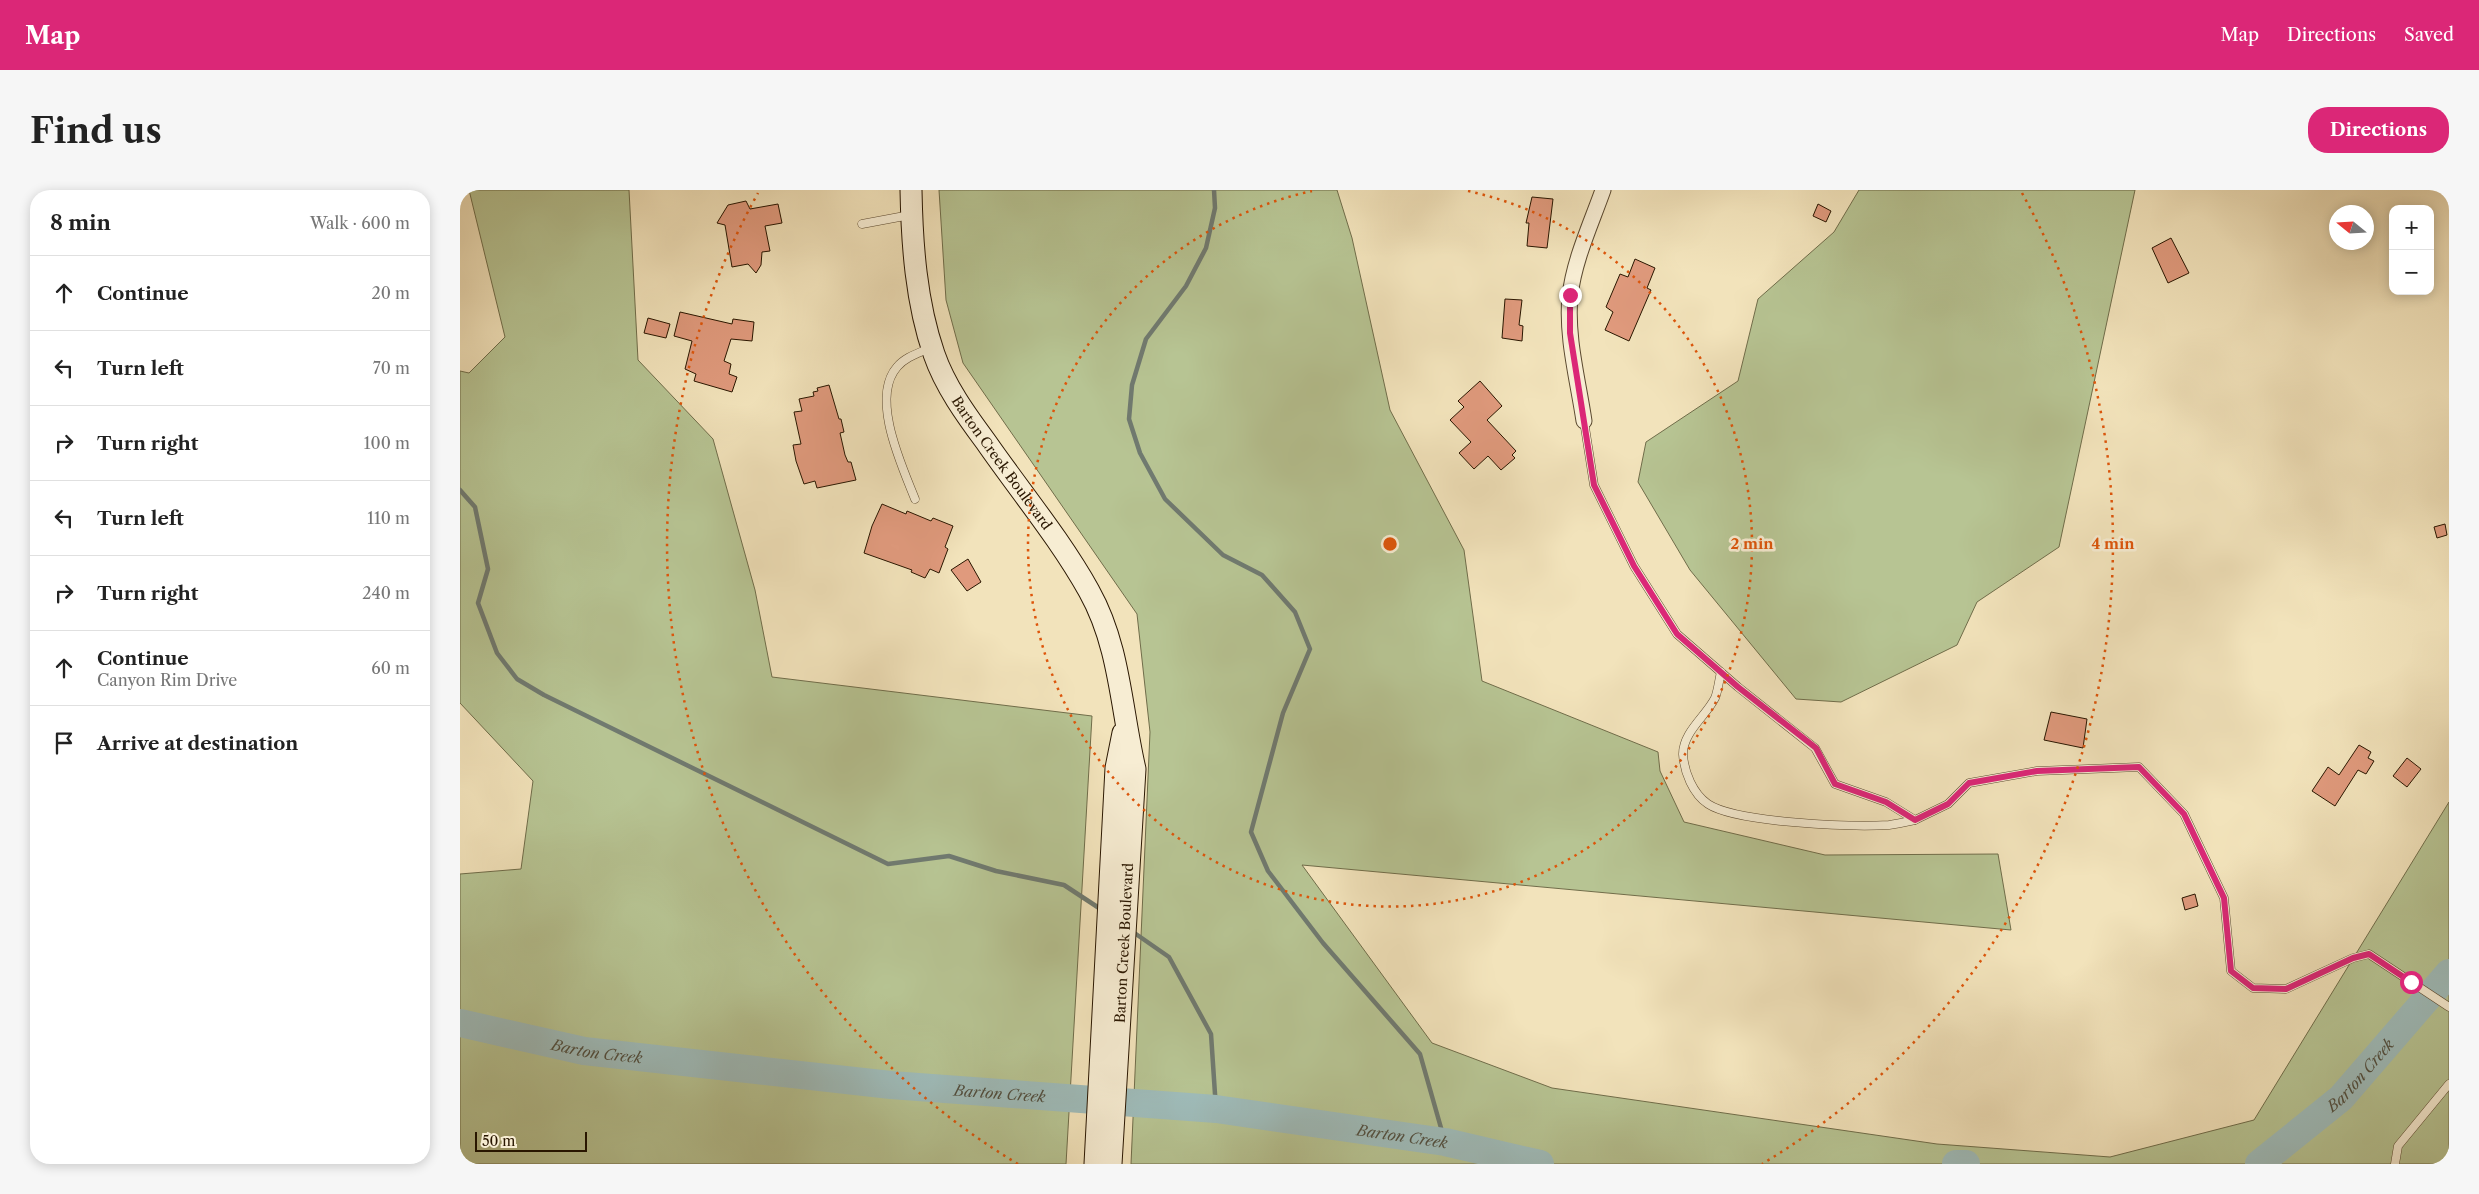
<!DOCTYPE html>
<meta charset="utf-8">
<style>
:root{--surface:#fff;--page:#f6f6f6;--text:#222;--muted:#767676;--line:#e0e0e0;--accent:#db2777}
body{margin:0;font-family:"Libre Caslon Text",serif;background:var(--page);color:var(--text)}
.controls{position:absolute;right:15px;top:15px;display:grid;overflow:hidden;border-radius:10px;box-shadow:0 2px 12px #0003}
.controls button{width:45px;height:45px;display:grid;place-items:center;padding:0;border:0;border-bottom:1px solid var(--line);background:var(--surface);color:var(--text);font:25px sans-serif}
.compass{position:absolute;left:1869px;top:15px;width:45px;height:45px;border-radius:50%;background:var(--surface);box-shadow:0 2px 12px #0003;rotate:288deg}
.scale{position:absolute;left:15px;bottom:12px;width:112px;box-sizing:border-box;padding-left:5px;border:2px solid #291600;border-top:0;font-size:14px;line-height:18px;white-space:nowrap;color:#291600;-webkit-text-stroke:4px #f7edd3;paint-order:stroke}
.stop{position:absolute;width:15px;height:15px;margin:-11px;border:4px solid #db2777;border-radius:50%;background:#fff}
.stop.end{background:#db2777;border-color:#fff;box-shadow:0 1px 5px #0008}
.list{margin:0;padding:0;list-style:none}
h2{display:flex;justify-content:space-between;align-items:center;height:65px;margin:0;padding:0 20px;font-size:21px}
h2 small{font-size:16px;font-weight:400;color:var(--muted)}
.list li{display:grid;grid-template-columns:32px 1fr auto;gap:15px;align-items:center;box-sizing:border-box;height:75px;padding:0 20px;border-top:1px solid var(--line)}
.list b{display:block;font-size:19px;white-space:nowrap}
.list p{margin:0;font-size:16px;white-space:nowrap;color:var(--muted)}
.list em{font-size:16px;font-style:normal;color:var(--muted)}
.icon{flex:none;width:28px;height:28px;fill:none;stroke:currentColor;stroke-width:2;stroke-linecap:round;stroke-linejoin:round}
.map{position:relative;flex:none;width:1989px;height:974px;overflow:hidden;border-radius:20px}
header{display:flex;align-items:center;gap:30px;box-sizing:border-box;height:70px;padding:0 25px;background:var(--accent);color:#fff}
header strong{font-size:24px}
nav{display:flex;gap:28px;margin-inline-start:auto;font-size:18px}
.intro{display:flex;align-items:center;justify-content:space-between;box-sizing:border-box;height:120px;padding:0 30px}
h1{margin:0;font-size:35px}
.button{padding:12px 22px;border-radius:20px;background:var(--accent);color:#fff;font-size:18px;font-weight:700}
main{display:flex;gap:30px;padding:0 30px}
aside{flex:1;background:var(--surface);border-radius:20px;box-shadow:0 2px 12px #0003}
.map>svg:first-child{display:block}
.green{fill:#b7c493;stroke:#706d4a}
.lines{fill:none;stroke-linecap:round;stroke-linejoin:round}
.stream{stroke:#707a70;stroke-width:4.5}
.river{stroke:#9fbcba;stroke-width:28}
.building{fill:#e09a7d;stroke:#291600}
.lane-casing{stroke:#5b492f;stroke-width:9}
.street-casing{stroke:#5b492f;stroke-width:17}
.secondary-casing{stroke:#291600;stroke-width:23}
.lane{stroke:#f7edd3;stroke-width:8}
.street{stroke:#f7edd3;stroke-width:15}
.secondary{stroke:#f7edd3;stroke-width:21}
.route{stroke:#db2777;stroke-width:6}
.ring{fill:none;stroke:#de560b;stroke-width:2.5;stroke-dasharray:2.5 5}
.labels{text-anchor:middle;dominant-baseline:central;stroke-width:5;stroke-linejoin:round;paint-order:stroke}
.street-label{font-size:14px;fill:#291600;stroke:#f7edd3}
.water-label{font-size:15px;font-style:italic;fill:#525041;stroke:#f7edd3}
.centre{fill:#de560b;stroke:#f7edd3;stroke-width:2.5}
.ring-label{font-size:15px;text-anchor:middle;font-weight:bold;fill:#de560b;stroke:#f7edd3;stroke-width:5;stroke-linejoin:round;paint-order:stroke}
</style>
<header>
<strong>Map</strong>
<nav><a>Map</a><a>Directions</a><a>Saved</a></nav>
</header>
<div class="intro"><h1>Find us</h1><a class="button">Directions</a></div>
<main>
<aside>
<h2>8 min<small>Walk · 600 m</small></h2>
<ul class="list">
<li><svg class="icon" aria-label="ahead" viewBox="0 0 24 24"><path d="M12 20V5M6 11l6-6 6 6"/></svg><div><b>Continue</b></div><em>20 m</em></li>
<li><svg class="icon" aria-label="left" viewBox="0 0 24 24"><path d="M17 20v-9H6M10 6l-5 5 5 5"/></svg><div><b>Turn left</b></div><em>70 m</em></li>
<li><svg class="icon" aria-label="right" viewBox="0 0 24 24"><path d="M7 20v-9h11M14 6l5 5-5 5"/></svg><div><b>Turn right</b></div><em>100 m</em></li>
<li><svg class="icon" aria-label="left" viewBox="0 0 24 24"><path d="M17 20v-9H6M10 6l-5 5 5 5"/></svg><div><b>Turn left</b></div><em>110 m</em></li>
<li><svg class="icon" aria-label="right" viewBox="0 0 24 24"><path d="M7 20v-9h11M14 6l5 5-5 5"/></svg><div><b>Turn right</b></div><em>240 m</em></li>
<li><svg class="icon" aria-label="ahead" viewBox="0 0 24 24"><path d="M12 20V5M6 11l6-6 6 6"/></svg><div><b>Continue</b><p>Canyon Rim Drive</p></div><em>60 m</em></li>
<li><svg class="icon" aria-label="arrive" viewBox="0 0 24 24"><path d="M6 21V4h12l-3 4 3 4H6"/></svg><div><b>Arrive at destination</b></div></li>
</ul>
</aside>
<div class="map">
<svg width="1989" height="974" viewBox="0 0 1989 974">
<rect width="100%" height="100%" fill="#f2e3bb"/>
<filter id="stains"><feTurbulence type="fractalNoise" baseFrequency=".004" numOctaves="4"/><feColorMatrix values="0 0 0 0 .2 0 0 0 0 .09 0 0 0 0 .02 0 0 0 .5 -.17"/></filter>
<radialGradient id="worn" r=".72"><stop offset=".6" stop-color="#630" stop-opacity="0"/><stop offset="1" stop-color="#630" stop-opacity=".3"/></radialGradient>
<!-- green -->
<g class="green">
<path d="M9,0H169L178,170L253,249L295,400L312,487L632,526L606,974H0V684L61,679L73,591L0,513V181L9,183L45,147Z"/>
<path d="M479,0H877L892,48L930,220L1004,360L1022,491L1198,562L1200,581L1224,632L1365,665L1538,664L1551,740L842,675L972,853L1092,898L1477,954L1650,967L1794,930L1989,612V974H671L690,542L677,424L503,173L486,110Z"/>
<path d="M1399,0H1675L1599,357L1517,412L1497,455L1381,512L1336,509L1230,380L1178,292L1186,252L1278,191L1298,109L1374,42Z"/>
</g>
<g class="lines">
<!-- stream -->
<g class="stream">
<path d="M754,0L755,18L746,58L726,96L686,149L672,195L669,229L680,263L705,309L763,365L802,385L835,422L850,459L823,523L791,642L808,681L863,753L960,864L985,952"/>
<path d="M0,300L15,317L28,379L18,413L37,463L57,489L84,505L428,674L489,666L536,681L604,695L642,720"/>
<path d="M673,742L709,767L751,844L756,919"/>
</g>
<!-- river -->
<g class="river">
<path id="s1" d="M0,833L124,861L431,895L756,919L985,952L1080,974"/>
<path d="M1496,974H1506"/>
<path id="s2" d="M1799,974L1881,908L1989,783"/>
</g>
</g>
<!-- building -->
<g class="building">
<path d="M1072,7L1093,9L1087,58L1067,56L1069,33H1066Z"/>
<path d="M286,11L290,19L318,14L322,33L305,36L310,61L302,62L301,75L296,83L288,74L272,77L265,35L257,33L268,15Z"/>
<path d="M1358,14L1371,21L1366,32L1353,26Z"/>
<path d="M1711,48L1729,83L1708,93L1692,58Z"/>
<path d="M1175,69L1195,78L1187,98L1191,100L1169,151L1145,140L1153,122L1146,117L1160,84L1168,87Z"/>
<path d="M1045,109L1062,110L1059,135L1063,136L1062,151L1042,148Z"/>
<path d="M220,122L272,134L273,129L294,132L292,151L271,149L264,171L271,174L269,184L277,187L272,202L234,191L236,184L225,179L232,151L214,146Z"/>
<path d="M188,128L210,134L206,148L184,143Z"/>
<path d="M1020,191L1042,216L1027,230L1056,261L1052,265L1055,268L1041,280L1028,266L1014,279L999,263L1011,252L990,230L1004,217L998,211Z"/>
<path d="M369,195L379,229H381L384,242L380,243L385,265L388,272H391L396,290L357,298L355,291L344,294L336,271L333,255L341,254L334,222L342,221L339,209L354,206L353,202L358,201L357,198Z"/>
<path d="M422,314L446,324L447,321L471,331L473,328L493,336L485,357L488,359L479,383L470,379L465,388L451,382L452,380L404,363L412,336Z"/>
<path d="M1985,334L1987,345L1977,348L1974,337Z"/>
<path d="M508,369L521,392L507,401L491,380Z"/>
<path d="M1591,522L1627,529L1623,558L1584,550Z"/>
<path d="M1899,555L1911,562L1908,568L1914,571L1906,584L1898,580L1875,616L1852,601L1868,577L1879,585Z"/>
<path d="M1947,568L1961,579L1947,597L1933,586Z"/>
<path d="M1735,704L1738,716L1725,720L1722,708Z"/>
</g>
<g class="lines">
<defs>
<g id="lane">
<path d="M402,34L450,25"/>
<path d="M1124,231L1134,295L1174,376L1217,444L1278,497L1355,558L1375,594L1426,612L1455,630L1488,614L1509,593L1577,581L1679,577L1724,624L1764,708L1771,781L1793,798L1826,799L1893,768L1909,764L1989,817"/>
<path d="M455,309C442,276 410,208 437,177C445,167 459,163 470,158"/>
<path d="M1261,482C1259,490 1258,501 1255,508C1246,526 1223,542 1223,564C1224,582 1233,604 1248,614C1277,633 1392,637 1429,635C1437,634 1446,632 1455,630"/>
<path d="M1935,974L1938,956L1989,894"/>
</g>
<path id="street" d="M1124,231C1118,190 1106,147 1110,106C1114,70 1131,34 1143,0"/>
<g id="secondary">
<path id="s3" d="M451,0C452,54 456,112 474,164C485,196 506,225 526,252C560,301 600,349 629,401C660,456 661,519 675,579L651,974"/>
<path d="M635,974L656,578L663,543"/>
</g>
</defs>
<!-- lane casing -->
<use href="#lane" class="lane-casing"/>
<!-- street casing -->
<use href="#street" class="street-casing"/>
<!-- secondary casing -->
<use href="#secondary" class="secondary-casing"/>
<!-- lane -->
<use href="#lane" class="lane"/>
<!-- street -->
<use href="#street" class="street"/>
<!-- secondary -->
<use href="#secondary" class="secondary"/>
</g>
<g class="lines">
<!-- route -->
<path class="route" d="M1110,105V143L1134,295L1174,376L1217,444L1278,497L1356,558L1375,594L1426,612L1455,630L1488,614L1509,593L1577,581L1679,577L1724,624L1764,708L1771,781L1793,798L1826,799L1893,768L1909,764L1951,792"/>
</g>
<!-- distance rings -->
<g class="ring">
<path d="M1008 1A362 362 0 1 1 852 1"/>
<path d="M558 974A723 723 0 0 1 298 3M1562 3A723 723 0 0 1 1302 974"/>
</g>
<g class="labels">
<!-- street labels -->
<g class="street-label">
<text stroke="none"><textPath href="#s3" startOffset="295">Barton Creek Boulevard</textPath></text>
<text transform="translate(664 753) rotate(-87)">Barton Creek Boulevard</text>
</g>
<!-- water labels -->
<g class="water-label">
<text stroke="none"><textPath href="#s1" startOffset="140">Barton Creek</textPath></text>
<text stroke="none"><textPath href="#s2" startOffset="135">Barton Creek</textPath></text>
<text stroke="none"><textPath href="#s1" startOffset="545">Barton Creek</textPath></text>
<text stroke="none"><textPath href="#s1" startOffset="950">Barton Creek</textPath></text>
</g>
</g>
<circle cx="930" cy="354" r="8" class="centre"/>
<g class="ring-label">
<text x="1292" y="359">2 min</text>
<text x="1653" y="359">4 min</text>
</g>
<rect width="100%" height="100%" filter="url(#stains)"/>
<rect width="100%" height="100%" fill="url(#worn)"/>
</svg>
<div class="controls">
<button>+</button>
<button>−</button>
</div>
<svg class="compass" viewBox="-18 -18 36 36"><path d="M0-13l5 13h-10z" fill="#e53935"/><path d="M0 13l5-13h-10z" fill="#767676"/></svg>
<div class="scale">50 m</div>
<div class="stop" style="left:1951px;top:792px"></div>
<div class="stop end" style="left:1110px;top:105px"></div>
</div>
</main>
